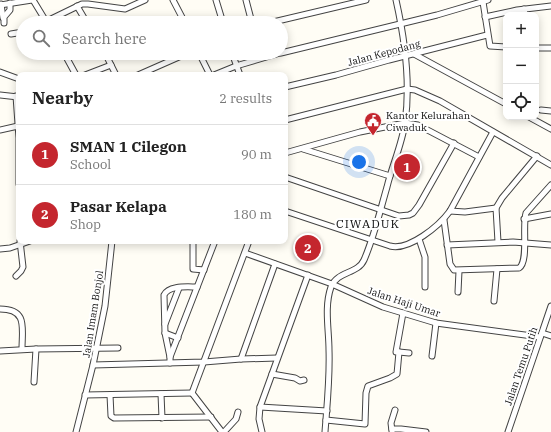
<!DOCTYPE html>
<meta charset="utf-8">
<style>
:root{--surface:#fff;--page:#f2f2f2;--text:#222;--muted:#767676;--line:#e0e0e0;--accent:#c4262e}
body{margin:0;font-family:"IBM Plex Serif",serif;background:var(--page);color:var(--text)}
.controls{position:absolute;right:12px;top:12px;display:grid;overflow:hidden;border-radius:8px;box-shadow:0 2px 10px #0003}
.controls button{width:36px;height:36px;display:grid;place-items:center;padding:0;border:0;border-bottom:1px solid var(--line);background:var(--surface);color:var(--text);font:20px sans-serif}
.you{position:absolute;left:359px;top:162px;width:14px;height:14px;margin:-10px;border:3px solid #fff;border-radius:50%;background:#1a73e8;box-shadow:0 0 0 6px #1a73e833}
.badge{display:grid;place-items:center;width:26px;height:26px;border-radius:50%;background:var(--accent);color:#fff;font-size:13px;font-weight:700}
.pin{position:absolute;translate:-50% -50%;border:2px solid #fff;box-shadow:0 1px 4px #0006}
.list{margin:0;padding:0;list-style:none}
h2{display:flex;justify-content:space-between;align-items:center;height:52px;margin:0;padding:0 16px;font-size:17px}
h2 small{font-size:13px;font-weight:400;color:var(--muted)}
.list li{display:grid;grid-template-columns:26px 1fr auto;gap:12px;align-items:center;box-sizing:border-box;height:60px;padding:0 16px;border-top:1px solid var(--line)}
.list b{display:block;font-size:15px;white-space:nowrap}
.list p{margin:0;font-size:13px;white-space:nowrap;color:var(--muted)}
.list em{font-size:13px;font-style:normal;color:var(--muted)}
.icon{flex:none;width:22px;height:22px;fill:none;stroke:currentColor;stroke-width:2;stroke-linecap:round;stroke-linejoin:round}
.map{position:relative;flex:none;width:551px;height:432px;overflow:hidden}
.search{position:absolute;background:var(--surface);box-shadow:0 2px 10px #0003;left:16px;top:16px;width:272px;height:44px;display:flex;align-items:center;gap:10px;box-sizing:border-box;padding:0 14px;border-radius:22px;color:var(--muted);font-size:15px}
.panel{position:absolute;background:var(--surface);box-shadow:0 2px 10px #0003;left:16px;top:72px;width:272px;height:172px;border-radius:8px}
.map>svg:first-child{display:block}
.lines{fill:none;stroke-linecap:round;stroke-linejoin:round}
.minor-casing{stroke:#444;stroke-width:7}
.minor{stroke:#fff;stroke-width:5}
.labels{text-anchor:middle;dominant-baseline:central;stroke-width:4;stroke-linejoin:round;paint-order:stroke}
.street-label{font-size:10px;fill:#111;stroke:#fff}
.poi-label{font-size:10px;fill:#111;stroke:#fff;text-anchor:start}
.quarter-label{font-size:12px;letter-spacing:1px;fill:#111;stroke:#fff}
</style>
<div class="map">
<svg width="551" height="432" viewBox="0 0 551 432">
<rect width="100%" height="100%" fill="#fffdf5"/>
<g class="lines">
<defs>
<g id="minor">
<path d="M33,0L47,23"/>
<path d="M173,0L185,23"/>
<path d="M216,0L223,23"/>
<path d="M246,0L252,23"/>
<path d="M483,2L490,46L506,47"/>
<path d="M1,4L3,18"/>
<path d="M0,5L32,0"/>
<path d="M77,6L87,23"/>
<path d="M524,9L525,15"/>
<path d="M485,17L517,10L551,6"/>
<path d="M47,21L82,4H88L125,9L145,0"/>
<path d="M4,23V17L10,10V3"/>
<path d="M173,23L182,19"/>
<path d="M216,23L222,20"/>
<path d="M269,23L366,0"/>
<path d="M11,34L23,32"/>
<path d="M536,48H551"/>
<path d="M64,53L76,75"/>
<path d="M105,53L116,75"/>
<path d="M199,53L210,75"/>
<path d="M232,53L240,75"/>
<path d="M281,53L437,15L488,0"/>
<path d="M414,54L506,104"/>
<path d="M0,72L19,79"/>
<path d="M85,75L111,65"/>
<path d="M138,75L188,53"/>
<path d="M214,75L236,66L280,53"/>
<path d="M285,87L336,75L389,60L487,35"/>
<path d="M0,95L18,97"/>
<path d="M16,96L19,138V184"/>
<path d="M541,110L551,111"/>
<path d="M529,117L551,129"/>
<path d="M285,120L399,91L407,89L415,90L440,101L551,165"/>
<path d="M0,130L18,126"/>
<path d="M303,149L390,176"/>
<path d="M285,153L360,132L405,123L418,125L479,157"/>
<path d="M285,177L399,216L409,215L413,213L419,205L454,143"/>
<path d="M285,211L390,246C409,251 439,226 450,211L493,132"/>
<path d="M450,211L465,212L496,208"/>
<path d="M524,219L551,214"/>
<path d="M444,220L450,264L454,270L519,268C529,262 522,225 526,213L551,185"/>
<path d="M419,239L425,257V287"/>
<path d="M193,241V269L204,270"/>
<path d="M498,242L496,208L502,198L537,156"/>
<path d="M447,245L513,242L551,245"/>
<path d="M0,249L10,248L30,241"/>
<path d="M245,253L332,284L383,307L436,323L540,337"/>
<path d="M16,276L21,271L23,267L20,241"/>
<path d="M458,292L459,271"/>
<path d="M494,301L497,269"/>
<path d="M0,309C28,309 22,328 22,349"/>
<path d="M165,324L179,288"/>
<path d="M165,333L178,338"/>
<path d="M542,333L551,336"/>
<path d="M0,351L36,349L118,348"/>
<path d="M399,352L409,353"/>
<path d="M432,356L436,323"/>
<path d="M170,357L165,333L164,295C169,285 187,287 197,287"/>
<path d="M241,359L275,264"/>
<path d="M170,363V357L215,241"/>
<path d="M93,365L204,362L241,359L277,358"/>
<path d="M272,374L295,378L300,381L304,380"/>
<path d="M34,382L36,349"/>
<path d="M192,393L249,241"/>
<path d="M192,393L222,432"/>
<path d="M161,394L162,418"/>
<path d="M85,395L192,393"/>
<path d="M110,395L111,416L114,418L211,417"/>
<path d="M260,407L327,411"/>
<path d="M326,420L365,424L366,393L368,386L390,378L397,374L399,352H396L403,313"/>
<path d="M392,429H401L426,432"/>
<path d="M392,431L391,423L395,410"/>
<path d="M76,432L93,365L105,306L112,241"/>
<path d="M224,432L236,419L238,412"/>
<path d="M262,432L259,419L260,407L308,275"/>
<path d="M325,432C327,405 330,378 329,350C329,330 324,307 331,287C337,271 358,274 364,260C374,237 380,211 387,187C392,166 402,144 405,123C411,82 405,40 396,0"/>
<path d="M508,432L551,306"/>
</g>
</defs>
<!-- minor casing -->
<use href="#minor" class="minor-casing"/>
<!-- minor -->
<use href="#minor" class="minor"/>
</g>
<!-- icons -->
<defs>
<symbol id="civic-pin" viewBox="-11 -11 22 30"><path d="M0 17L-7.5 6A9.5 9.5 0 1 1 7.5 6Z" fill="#c4262e" stroke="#fff"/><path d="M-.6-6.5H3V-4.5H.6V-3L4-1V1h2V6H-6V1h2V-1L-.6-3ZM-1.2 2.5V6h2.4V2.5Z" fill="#fff"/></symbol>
</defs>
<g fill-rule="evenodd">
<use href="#civic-pin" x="363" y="111" width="20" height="27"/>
</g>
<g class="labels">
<!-- street labels -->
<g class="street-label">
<text transform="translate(384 53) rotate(-15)">Jalan Kepodang</text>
<text transform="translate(404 302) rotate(18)">Jalan Haji Umar</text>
<text transform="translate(93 314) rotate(-81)">Jalan Imam Bonjol</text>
<text transform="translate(521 366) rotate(-71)">Jalan Temu Putih</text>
</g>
<!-- poi labels -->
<g class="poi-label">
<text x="386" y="115">Kantor Kelurahan<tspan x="386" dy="12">Ciwaduk</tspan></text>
</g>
<!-- quarter labels -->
<g class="quarter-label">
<text x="368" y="223">CIWADUK</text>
</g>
</g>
</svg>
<div class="controls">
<button>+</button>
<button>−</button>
<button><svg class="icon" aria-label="locate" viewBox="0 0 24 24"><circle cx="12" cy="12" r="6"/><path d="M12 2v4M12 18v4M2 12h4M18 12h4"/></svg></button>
</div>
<div class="you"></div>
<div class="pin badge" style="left:407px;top:167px">1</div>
<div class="pin badge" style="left:308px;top:248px">2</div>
<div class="search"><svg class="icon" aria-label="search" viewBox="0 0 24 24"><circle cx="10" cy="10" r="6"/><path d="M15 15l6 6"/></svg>Search here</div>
<section class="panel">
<h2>Nearby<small>2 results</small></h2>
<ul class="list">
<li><span class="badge">1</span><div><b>SMAN 1 Cilegon</b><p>School</p></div><em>90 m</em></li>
<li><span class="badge">2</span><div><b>Pasar Kelapa</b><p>Shop</p></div><em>180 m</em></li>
</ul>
</section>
</div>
